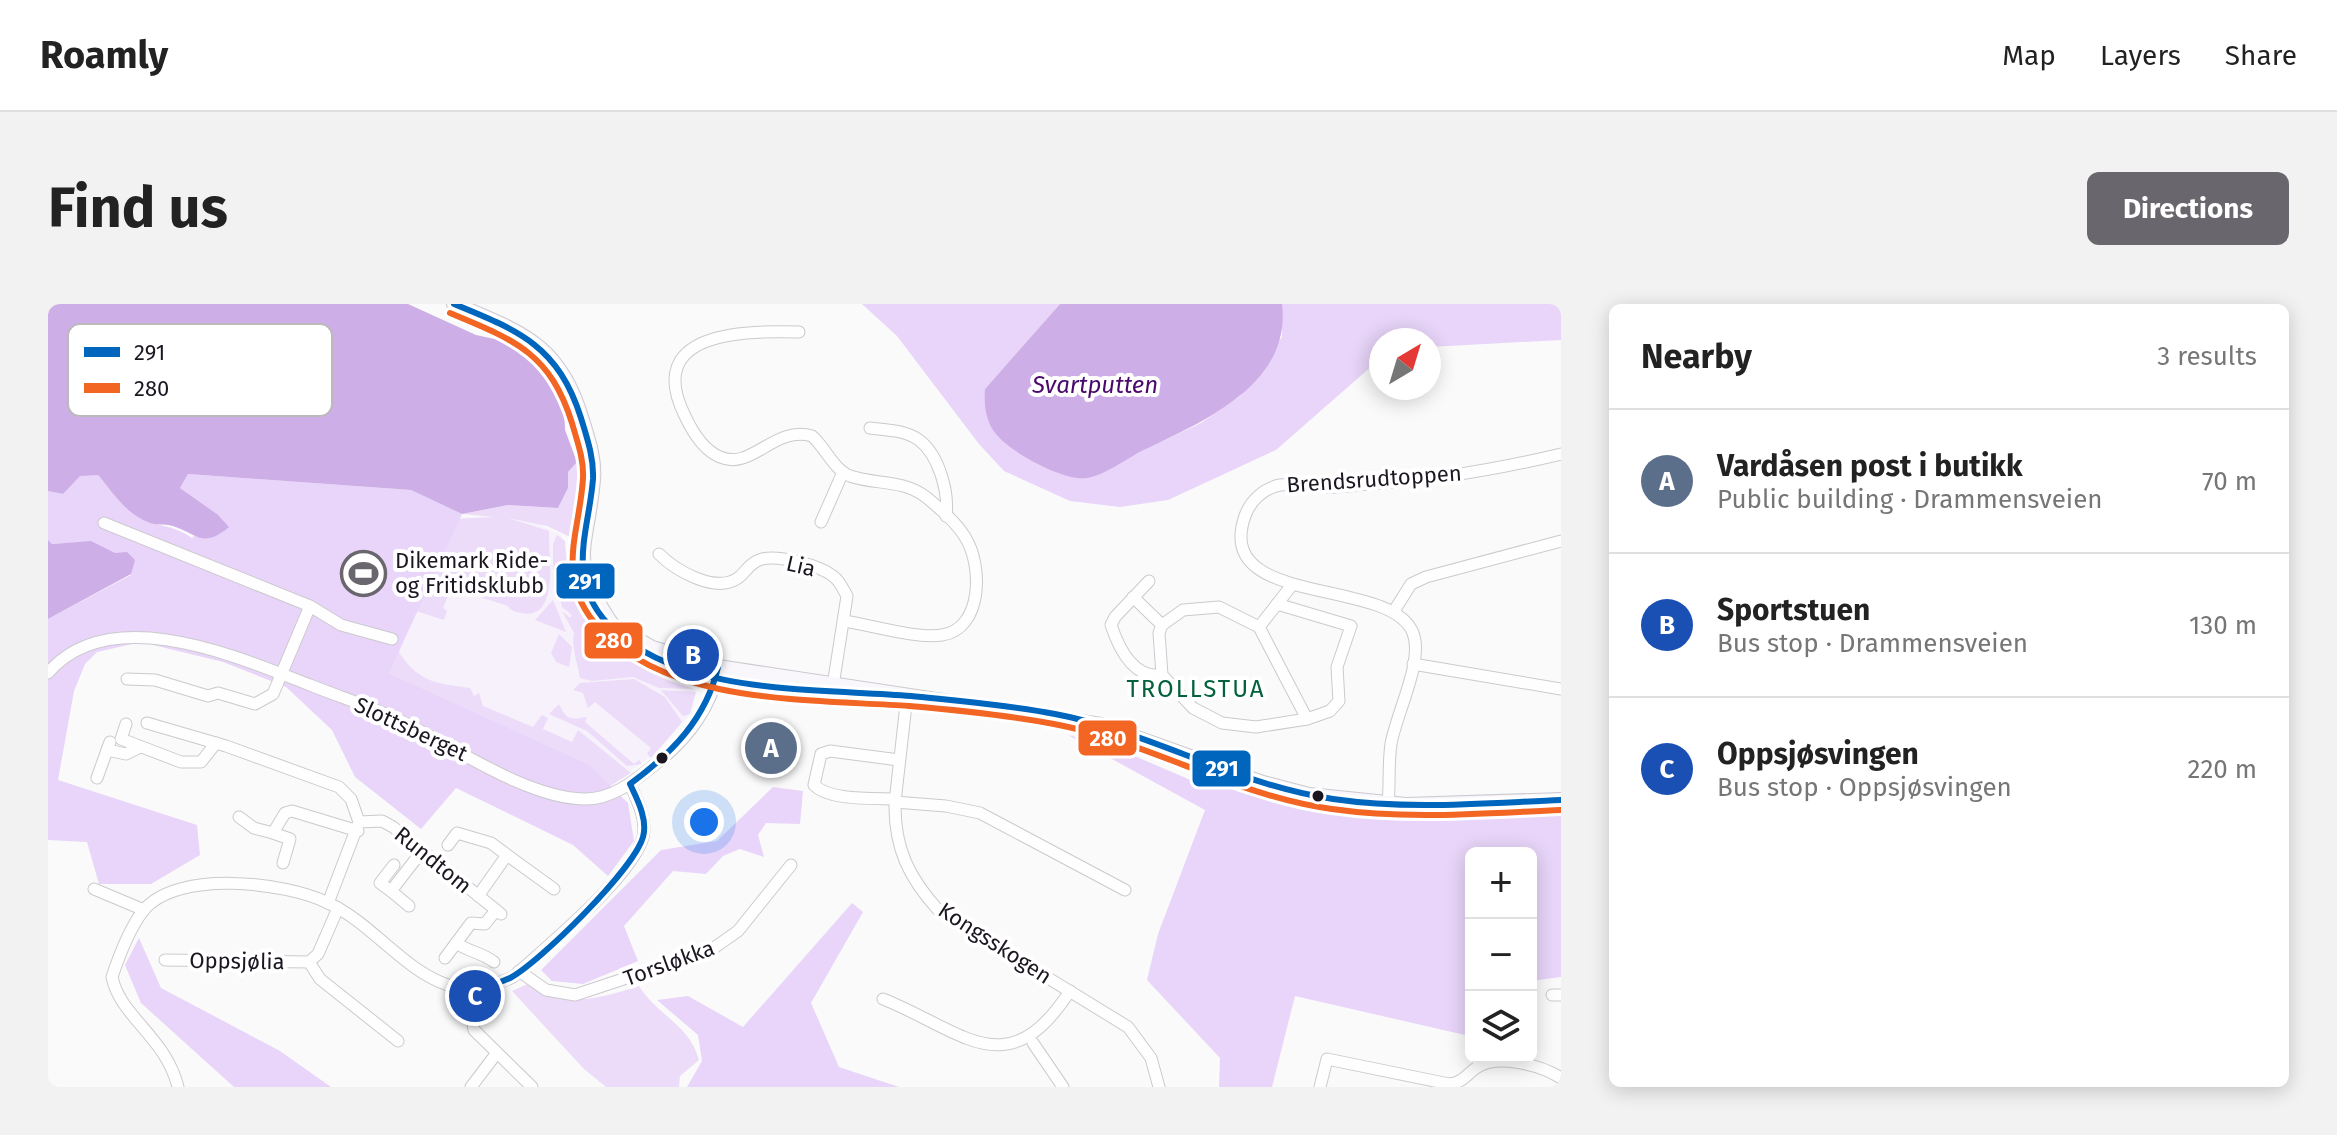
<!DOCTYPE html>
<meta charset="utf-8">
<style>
:root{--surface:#fff;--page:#f2f2f2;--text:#222;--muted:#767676;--line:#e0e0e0;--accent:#6a666d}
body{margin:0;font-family:"Fira Sans",sans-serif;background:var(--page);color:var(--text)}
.controls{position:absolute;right:24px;bottom:24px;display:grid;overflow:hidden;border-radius:12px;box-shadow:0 4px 20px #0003}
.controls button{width:72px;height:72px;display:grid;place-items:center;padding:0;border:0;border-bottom:2px solid var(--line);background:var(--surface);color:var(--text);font:40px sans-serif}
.compass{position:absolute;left:1321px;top:24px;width:72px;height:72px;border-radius:50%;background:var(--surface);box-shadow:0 4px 20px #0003;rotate:38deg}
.you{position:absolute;left:656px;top:518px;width:28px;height:28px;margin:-20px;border:6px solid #fff;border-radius:50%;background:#1a73e8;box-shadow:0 0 0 12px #1a73e833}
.badge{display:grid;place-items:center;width:52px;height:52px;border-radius:50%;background:var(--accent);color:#fff;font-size:26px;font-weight:700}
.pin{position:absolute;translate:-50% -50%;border:4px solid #fff;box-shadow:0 2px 8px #0006}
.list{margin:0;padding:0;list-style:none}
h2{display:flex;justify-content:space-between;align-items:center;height:104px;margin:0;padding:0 32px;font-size:34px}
h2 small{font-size:26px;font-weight:400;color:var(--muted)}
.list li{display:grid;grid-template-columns:52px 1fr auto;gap:24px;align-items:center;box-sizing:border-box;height:144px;padding:0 32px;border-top:2px solid var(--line)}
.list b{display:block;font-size:30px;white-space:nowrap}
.list p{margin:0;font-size:26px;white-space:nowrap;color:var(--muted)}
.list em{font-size:26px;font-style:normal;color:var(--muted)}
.icon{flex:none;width:44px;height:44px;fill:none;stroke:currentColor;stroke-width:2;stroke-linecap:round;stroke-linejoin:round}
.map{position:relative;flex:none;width:1513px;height:783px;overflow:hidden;border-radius:12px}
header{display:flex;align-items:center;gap:48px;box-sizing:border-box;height:112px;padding:0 40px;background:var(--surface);border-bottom:2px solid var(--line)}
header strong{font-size:38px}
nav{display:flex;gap:44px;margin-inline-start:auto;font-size:28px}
.intro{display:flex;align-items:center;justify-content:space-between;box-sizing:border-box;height:192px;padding:0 48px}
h1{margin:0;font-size:56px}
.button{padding:20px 36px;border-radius:12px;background:var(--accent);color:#fff;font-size:28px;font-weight:700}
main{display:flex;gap:48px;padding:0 48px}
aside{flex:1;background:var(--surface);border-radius:12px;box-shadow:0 4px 20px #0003}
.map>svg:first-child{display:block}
</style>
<header>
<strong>Roamly</strong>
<nav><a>Map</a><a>Layers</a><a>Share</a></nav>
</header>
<div class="intro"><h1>Find us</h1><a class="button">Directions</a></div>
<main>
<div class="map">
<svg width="1513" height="783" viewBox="0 0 1513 783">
<rect width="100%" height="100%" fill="#fafafa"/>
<polygon fill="#f6f1fa" points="456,212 490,220 513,231 526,287 554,330 586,356 648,384 642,410 609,448 551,489 341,369 404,213"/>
<g fill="#ecdcf9">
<path d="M529,158L533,159L534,176L522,233L499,222L460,214L501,227C500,249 513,317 473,309C466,308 461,305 460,302L377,275L408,215L446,213L414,210L460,201L510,204L520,184V168Z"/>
<path d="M509,231L517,237C519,297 555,342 608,368C620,373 639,376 646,385L611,384L585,373L544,377L532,374C530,361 523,342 526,329L514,307L522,314L524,311L514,303L509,281L505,283V240Z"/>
<polygon points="379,280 401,289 395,304 399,307 396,316 365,306"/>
<polygon points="505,296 518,328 487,316"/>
<polygon points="511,330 524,343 521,363 508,358 503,349"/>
<path d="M344,336C365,375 380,379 422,384L426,392L431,389L435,402L485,423L494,411L500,414L495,425L524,438L530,426L583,469L551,489L540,460L341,369Z"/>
<polygon points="586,375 617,393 634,418 603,454 599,450 603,444 547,398 540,404 535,389 525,386 532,379"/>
<polygon points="613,386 648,388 642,410 635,412"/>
<path d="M511,400C518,416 523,416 539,413L537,418L586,460L591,456L594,460L579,462L539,427L501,410Z"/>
<path d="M482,679C518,706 551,694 591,682C610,712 641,720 651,756L632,772L631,783H558L536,765L464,687Z"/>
</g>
<g fill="#e8d5f9">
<polygon points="814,0 1012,0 937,85 990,159 1007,168 1038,174 1153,119 1192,92 1234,33 1234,0 1513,0 1513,36 1381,43 1381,36 1333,36 1333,54 1228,146 1120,196 1072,203 1022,197 956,167 931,140 849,32"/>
<path d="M140,170L363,186L414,210L341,369L540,460L580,499L586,537L560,572L525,541L408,484L373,525L307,473L284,426L238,383L175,358L93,338L49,348L37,360L26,387L10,476L149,521L152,551L103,580H51L39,538L0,536V315L83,271C57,236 45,237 4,240L0,236V187L15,190L32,171H50C66,190 83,213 109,220C123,224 131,225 144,234L169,210L132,184Z"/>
<polygon points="1020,431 1061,441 1154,481 1166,479 1235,499 1335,516 1513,504 1513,673 1483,677 1483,549 1423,549 1423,716 1417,731 1247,692 1224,783 1171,783 1172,754 1099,676 1110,630 1157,506"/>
<polygon points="725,483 755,487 752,520 718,519 710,531 716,553 692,545 675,552 658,570 625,567 576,622 590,657 535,680 504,677 493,666 613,546 669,537"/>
<polygon points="804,599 815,608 763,699 791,763 851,783 639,783 654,757 650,731 609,696 640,692 695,723"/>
<polygon points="91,634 113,684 232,747 283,783 186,783 93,699 77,661"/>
</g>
<g fill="#cdaee7">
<path d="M0,0H360L428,31L456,37L481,53L501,75L516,105L517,126L529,158L520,168V184L510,204L460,201L414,210L363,186L140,170L132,184L169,210L181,223C155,245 149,230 125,222C119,220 112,221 106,220C80,213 67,191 50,171L32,172L15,190L0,187Z"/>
<path d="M1012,0H1234C1244,81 1154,118 1094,147C1078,155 1057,171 1039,174C1016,178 957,146 945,126C937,113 936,99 937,85Z"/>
<polygon points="0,236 4,240 43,237 67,249 79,248 87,256 83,270 0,315"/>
</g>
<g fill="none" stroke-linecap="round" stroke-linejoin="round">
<defs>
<g id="minor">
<path d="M751,28C695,26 595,28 637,112C644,127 655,146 672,153C704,167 726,121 764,132C777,143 786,166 802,172C828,181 854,175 878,193C891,204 908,218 917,233C935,261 935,325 894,331C868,335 823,321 796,317"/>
<path d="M822,124C838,126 857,126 871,136C891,151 901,188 898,212"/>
<polyline points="773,218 795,168"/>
<polyline points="56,219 262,302 293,321 344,335"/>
<path d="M611,250C627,266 667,290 690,274C698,268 702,258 714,255C731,251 771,261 785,272C792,277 795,285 799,292L784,388"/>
<path d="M1101,277L1067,313L1063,321C1071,345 1086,375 1114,371"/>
<polyline points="1085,293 1114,321"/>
<polyline points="1229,300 1303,322 1289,363 1291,397 1282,407 1259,415"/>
<polyline points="1346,307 1363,280 1378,273 1513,237"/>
<polyline points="1211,323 1171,303 1135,306 1114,321 1111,329 1114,371 1145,404 1174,419 1208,423 1259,415 1211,323 1244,281"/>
<polyline points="1365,360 1513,385"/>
<path d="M0,369C62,296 192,354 262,381C292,393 324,403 353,417C405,442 478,494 536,495C567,496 592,472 615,454C640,433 664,402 669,369"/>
<polyline points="79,375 107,376 160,392 170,389 207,400 225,390 262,302"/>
<polyline points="859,392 847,498 898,502 932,509 1077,586"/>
<polyline points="99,419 178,442 291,483 303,495 311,518 280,599"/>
<polyline points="78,420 73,435 133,458 153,458 168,439"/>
<polyline points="59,446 78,450 92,443"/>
<polyline points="49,474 62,438"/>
<path d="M848,495C826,494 782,497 766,481L773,450L782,447L851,456"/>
<path d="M847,498C846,544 861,574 891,607L1080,723L1103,754L1111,783"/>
<path d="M1340,501C1342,481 1340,460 1343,440C1348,410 1376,357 1365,329C1343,272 1164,305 1197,212C1202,197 1216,184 1232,181C1245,179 1260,182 1274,183C1290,184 1306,181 1322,180C1387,176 1450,165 1513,150"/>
<polyline points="191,513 206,524 225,529 237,509 244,507 310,527"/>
<polyline points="311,518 334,517 345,523 453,610"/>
<polyline points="225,529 242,535 235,559"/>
<polyline points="400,541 409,529 443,539 459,551"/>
<polyline points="346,561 332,579 343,587 374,547"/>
<polyline points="46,585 96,606"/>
<polyline points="343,587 361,602"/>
<polyline points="430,592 459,551 506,585"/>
<path d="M408,639C421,648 433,648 446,658"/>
<polyline points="397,654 423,619 437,620 448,606"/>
<polyline points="117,656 261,658 272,675 350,737"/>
<polyline points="261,658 270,650 290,604"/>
<polyline points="471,667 498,686 527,691 663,646 690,627 743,561"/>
<polyline points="420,685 426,726 484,783"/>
<polyline points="1504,691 1513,691"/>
<path d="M835,695C917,728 959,783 1022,687"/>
<polyline points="985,739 1015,783"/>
<path d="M130,783C118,733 72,713 64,673C71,652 81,625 95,607C129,565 237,578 280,599C324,619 355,666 400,681C422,689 445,682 465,673C497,644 585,572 595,533C599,515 589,496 582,480"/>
<polyline points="423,783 448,750"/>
<path d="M1272,783L1279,755L1401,780C1414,779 1418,771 1428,764C1448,749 1493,761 1513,774"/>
</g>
<g id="secondary">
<path d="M406,0C474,29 512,40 534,116C540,135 547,156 545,176C538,251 518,255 567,325"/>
<polyline points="563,320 604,344 670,363 1053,421 1215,479 1261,491 1358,501 1513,496"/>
<path d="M594,349C660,382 739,385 812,391"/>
</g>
</defs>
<use href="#minor" stroke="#ccc9cf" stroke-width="13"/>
<use href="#secondary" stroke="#ccc9cf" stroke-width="16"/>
<use href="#minor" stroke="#fefefe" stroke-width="11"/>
<use href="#secondary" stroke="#f9f7fb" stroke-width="14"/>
<defs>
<g id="bus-1">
<path d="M406,0C472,27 510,42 533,114C539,134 546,154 545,175C541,227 517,274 560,320C631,393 769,384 863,392C911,397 960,401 1007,410C1103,428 1188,481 1285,495C1360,506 1437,499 1513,496"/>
<path d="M402,682C422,685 444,683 462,674C492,658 586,565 595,533C600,515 589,495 582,480C624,449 658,415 670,363"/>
</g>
<path id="bus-2" d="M402,9C467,36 502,49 524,119C529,137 536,155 535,174C532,229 505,275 552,325C623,402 765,395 861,402C909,406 958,411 1006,420C1102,438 1187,492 1284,505C1360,516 1437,509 1513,506"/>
</defs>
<use href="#bus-1" stroke="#fff" stroke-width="12"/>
<use href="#bus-2" stroke="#fff" stroke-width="12"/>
<use href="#bus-1" stroke="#0065bd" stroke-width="6"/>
<use href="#bus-2" stroke="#f26522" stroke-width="6"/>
</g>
<defs>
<symbol id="stadium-ring" viewBox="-11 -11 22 22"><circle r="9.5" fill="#fff" stroke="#6a666d" stroke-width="1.5"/><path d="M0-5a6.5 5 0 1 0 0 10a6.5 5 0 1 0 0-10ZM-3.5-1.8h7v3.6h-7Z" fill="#6a666d"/></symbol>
</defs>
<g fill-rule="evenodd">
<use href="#stadium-ring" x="290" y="244" width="51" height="51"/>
</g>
<g fill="#1c1621" stroke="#fff" stroke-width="3">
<circle cx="614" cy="454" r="7"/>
<circle cx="1270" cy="492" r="7"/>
</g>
<g text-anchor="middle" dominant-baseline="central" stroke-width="8" stroke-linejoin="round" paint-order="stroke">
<g font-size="22" fill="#1c1621" stroke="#fff">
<text transform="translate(1326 175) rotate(-4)">Brendsrudtoppen</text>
<text transform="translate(753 262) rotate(13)">Lia</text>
<text transform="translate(363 425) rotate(25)">Slottsberget</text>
<text transform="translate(385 556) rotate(39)">Rundtom</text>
<text transform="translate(947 639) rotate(33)">Kongsskogen</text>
<text transform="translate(189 657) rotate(1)">Oppsjølia</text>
<text transform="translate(621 659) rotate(-20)">Torsløkka</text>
</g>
<g font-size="22" fill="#1c1621" stroke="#fff" text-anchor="start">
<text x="347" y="256">Dikemark Ride-<tspan x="347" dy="25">og Fritidsklubb</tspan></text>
</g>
<g font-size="24" font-style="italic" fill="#49086c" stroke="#fff">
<text x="1047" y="81">Svartputten</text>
</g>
<g font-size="24" letter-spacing="2" fill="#03623d" stroke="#fff">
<text x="1148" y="385">TROLLSTUA</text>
</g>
</g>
<rect x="20" y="20" width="264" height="92" rx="12" fill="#fff" stroke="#bbb9bc" stroke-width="2"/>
<rect x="36" y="43" width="36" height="10" fill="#0065bd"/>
<rect x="36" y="79" width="36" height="10" fill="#f26522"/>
<g font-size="22" fill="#1c1621">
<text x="86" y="56">291</text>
<text x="86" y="92">280</text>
</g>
<g stroke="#fff" stroke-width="3">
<rect x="507" y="258" width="61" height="38" rx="8" fill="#0065bd"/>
<rect x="535" y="317" width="61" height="39" rx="8" fill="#f26522"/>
<rect x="1029" y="415" width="61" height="38" rx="8" fill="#f26522"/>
<rect x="1143" y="445" width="61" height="39" rx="8" fill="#0065bd"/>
</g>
<g font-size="22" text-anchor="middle" font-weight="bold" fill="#fff">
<text x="537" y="285">291</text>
<text x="566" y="344">280</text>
<text x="1060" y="442">280</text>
<text x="1174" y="472">291</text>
</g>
</svg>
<div class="controls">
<button>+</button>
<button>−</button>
<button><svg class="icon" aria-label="layers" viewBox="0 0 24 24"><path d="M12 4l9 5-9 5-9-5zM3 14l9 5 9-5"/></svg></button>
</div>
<svg class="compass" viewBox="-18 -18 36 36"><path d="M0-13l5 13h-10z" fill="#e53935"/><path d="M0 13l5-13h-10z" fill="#767676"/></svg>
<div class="you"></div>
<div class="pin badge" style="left:723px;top:444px;background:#5c6f8a">A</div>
<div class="pin badge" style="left:645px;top:351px;background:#1a4fb4">B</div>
<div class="pin badge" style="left:427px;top:692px;background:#1a4fb4">C</div>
</div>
<aside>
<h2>Nearby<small>3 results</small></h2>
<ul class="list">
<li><span class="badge" style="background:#5c6f8a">A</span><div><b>Vardåsen post i butikk</b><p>Public building · Drammensveien</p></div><em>70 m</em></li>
<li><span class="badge" style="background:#1a4fb4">B</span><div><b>Sportstuen</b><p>Bus stop · Drammensveien</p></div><em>130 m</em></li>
<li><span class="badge" style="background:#1a4fb4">C</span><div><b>Oppsjøsvingen</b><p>Bus stop · Oppsjøsvingen</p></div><em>220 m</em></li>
</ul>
</aside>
</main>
